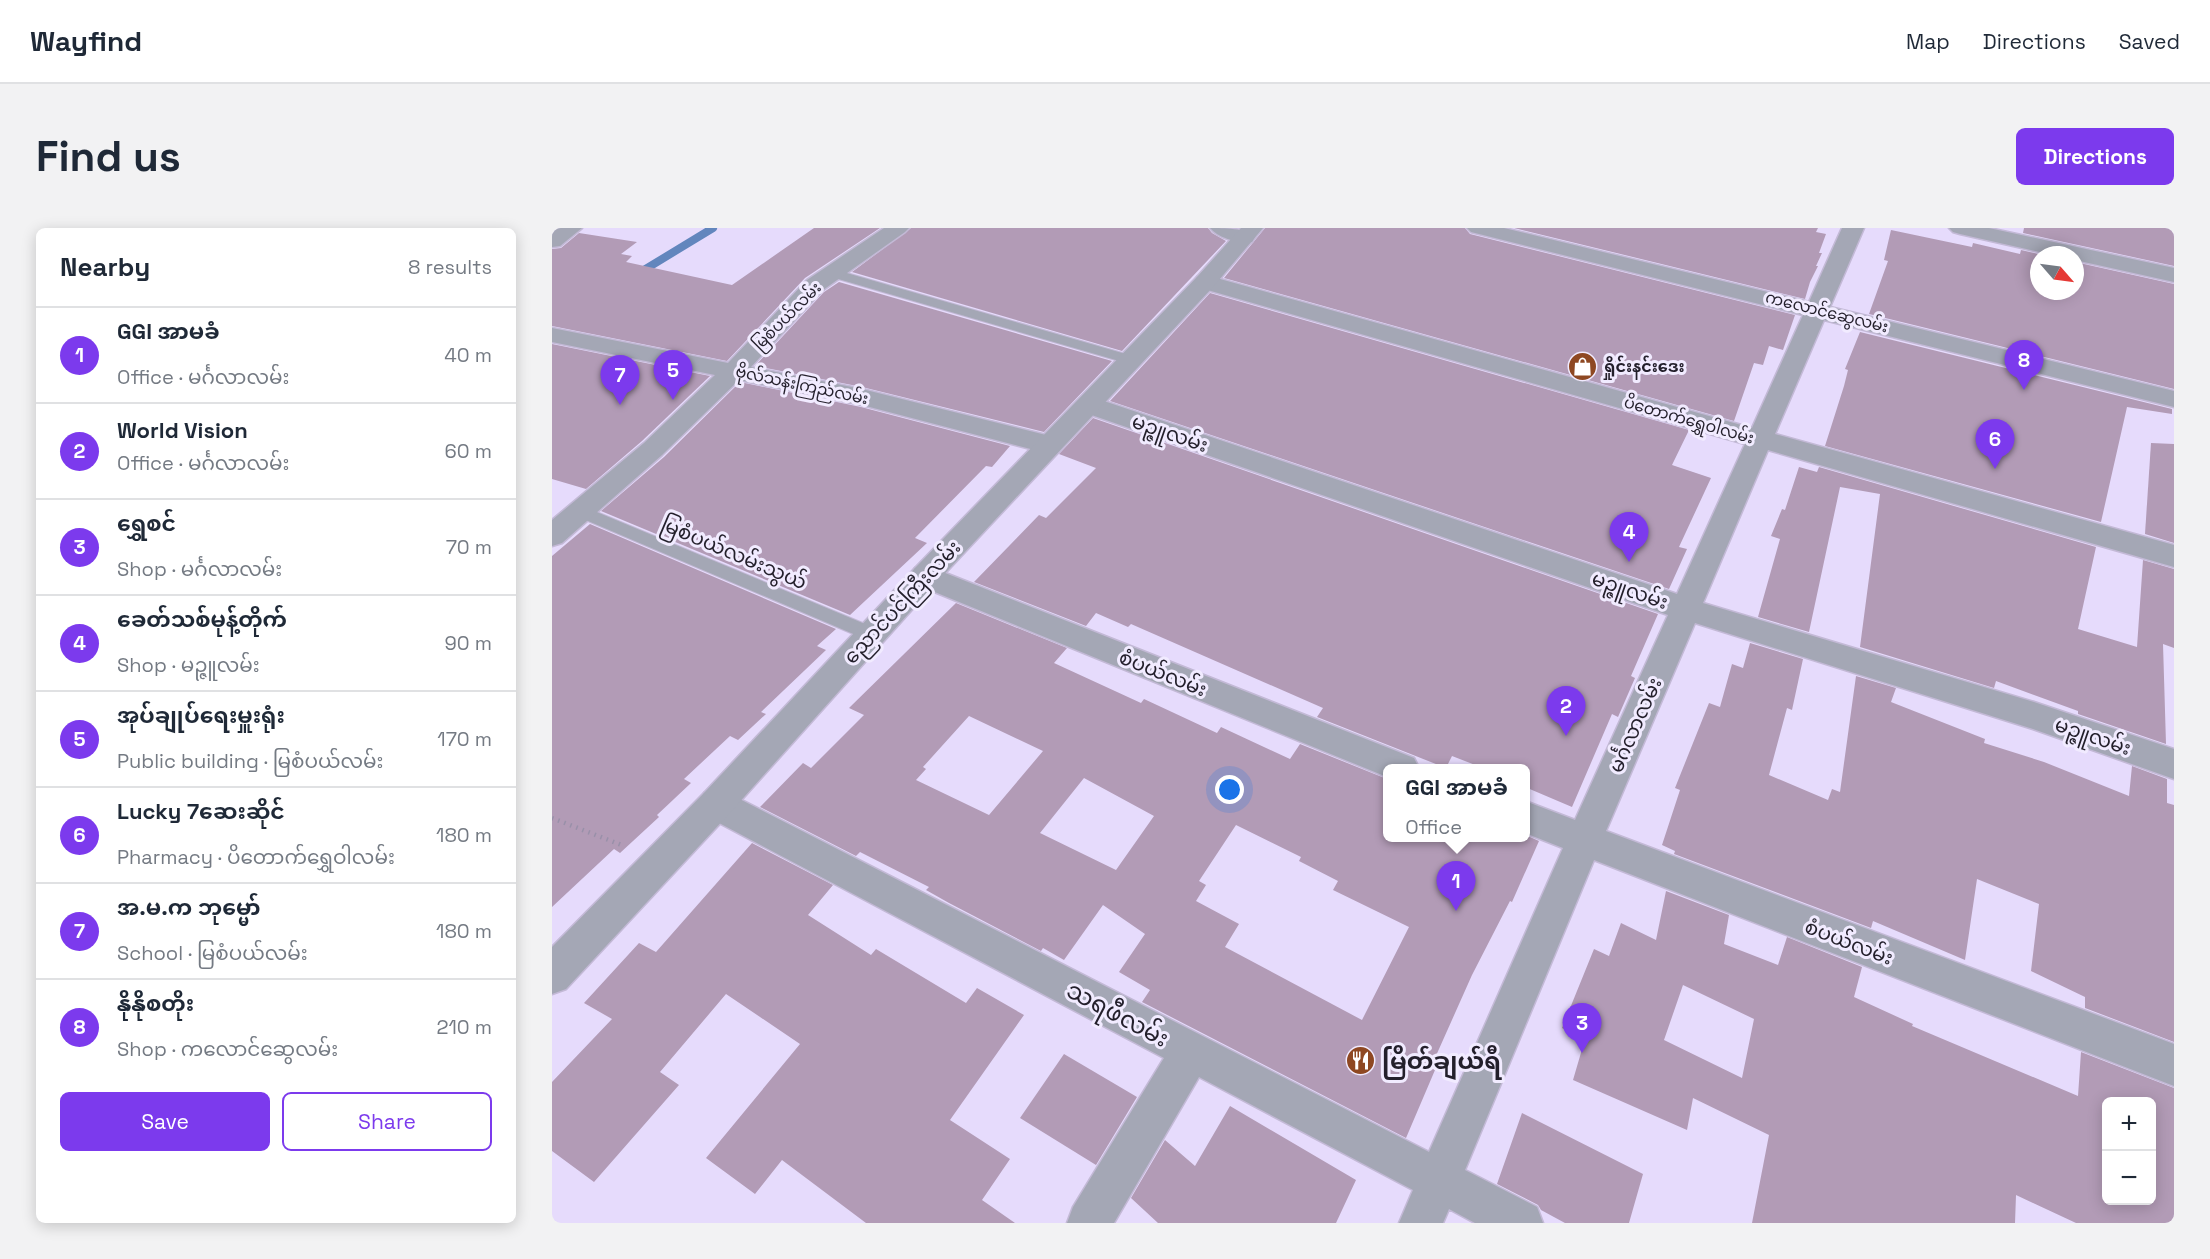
<!DOCTYPE html>
<meta charset="utf-8">
<style>
:root{--surface:#fff;--page:#f2f2f3;--text:#1f2937;--muted:#747a83;--line:#e0e1e3;--accent:#7c3aed}
body{margin:0;font-family:"Space Grotesk","Noto Sans Myanmar",sans-serif;background:var(--page);color:var(--text)}
.controls{position:absolute;right:18px;bottom:18px;display:grid;overflow:hidden;border-radius:9px;box-shadow:0 3px 15px #0003}
.controls button{width:54px;height:54px;display:grid;place-items:center;padding:0;border:0;border-bottom:2px solid var(--line);background:var(--surface);color:var(--text);font:30px sans-serif}
.compass{position:absolute;left:1478px;top:18px;width:54px;height:54px;border-radius:50%;background:var(--surface);box-shadow:0 3px 15px #0003;rotate:118deg}
.you{position:absolute;left:678px;top:562px;width:21px;height:21px;margin:-15px;border:4px solid #fff;border-radius:50%;background:#1a73e8;box-shadow:0 0 0 9px #1a73e833}
.badge{display:grid;place-items:center;width:39px;height:39px;border-radius:50%;background:var(--accent);color:#fff;font-size:20px;font-weight:700}
.pin{position:absolute;translate:-50% -50px;filter:drop-shadow(0 2px 3px #0008)}
.pin::after{content:'';position:absolute;top:32px;width:21px;height:18px;background:inherit;clip-path:polygon(0 0,100% 0,50% 100%)}
.popup{position:absolute;left:831px;top:536px;width:147px;height:78px;box-sizing:border-box;display:grid;place-content:center;border-radius:9px;background:var(--surface);filter:drop-shadow(0 2px 4px #0005);font-size:20px;white-space:nowrap;color:var(--muted)}
.popup b{font-size:22px;color:var(--text)}
.popup::after{content:'';position:absolute;left:50%;top:100%;margin-left:-12px;border:12px solid transparent;border-top-color:var(--surface)}
.list{margin:0;padding:0;list-style:none}
h2{display:flex;justify-content:space-between;align-items:center;height:78px;margin:0;padding:0 24px;font-size:26px}
h2 small{font-size:20px;font-weight:400;color:var(--muted)}
.list li{display:grid;grid-template-columns:39px 1fr auto;gap:18px;align-items:center;box-sizing:border-box;height:96px;padding:0 24px;border-top:2px solid var(--line)}
.list b{display:block;font-size:22px;white-space:nowrap}
.list p{margin:0;font-size:20px;white-space:nowrap;color:var(--muted)}
.list em{font-size:20px;font-style:normal;color:var(--muted)}
.actions{display:flex;gap:12px;padding:18px 24px}
.actions a{flex:1;padding:14px 0;border:2px solid var(--accent);border-radius:9px;text-align:center;font-size:21px;color:var(--accent)}
.actions .main{background:var(--accent);color:#fff}
.map{position:relative;flex:none;width:1622px;height:995px;overflow:hidden;border-radius:9px}
header{display:flex;align-items:center;gap:36px;box-sizing:border-box;height:84px;padding:0 30px;background:var(--surface);border-bottom:2px solid var(--line)}
header strong{font-size:28px}
nav{display:flex;gap:33px;margin-inline-start:auto;font-size:21px}
.intro{display:flex;align-items:center;justify-content:space-between;box-sizing:border-box;height:144px;padding:0 36px}
h1{margin:0;font-size:42px}
.button{padding:15px 27px;border-radius:9px;background:var(--accent);color:#fff;font-size:21px;font-weight:700}
main{display:flex;gap:36px;padding:0 36px}
aside{flex:1;background:var(--surface);border-radius:9px;box-shadow:0 3px 15px #0003}
.map>svg:first-child{display:block}
</style>
<header>
<strong>Wayfind</strong>
<nav><a>Map</a><a>Directions</a><a>Saved</a></nav>
</header>
<div class="intro"><h1>Find us</h1><a class="button">Directions</a></div>
<main>
<aside>
<h2>Nearby<small>8 results</small></h2>
<ul class="list">
<li><span class="badge">1</span><div><b>GGI အာမခံ</b><p>Office · မင်္ဂလာလမ်း</p></div><em>40 m</em></li>
<li><span class="badge">2</span><div><b>World Vision</b><p>Office · မင်္ဂလာလမ်း</p></div><em>60 m</em></li>
<li><span class="badge">3</span><div><b>ရွှေစင်</b><p>Shop · မင်္ဂလာလမ်း</p></div><em>70 m</em></li>
<li><span class="badge">4</span><div><b>ခေတ်သစ်မုန့်တိုက်</b><p>Shop · မဉ္ဇူလမ်း</p></div><em>90 m</em></li>
<li><span class="badge">5</span><div><b>အုပ်ချုပ်ရေးမှူးရုံး</b><p>Public building · မြစံပယ်လမ်း</p></div><em>170 m</em></li>
<li><span class="badge">6</span><div><b>Lucky 7ဆေးဆိုင်</b><p>Pharmacy · ပိတောက်ရွှေဝါလမ်း</p></div><em>180 m</em></li>
<li><span class="badge">7</span><div><b>အ.မ.က ဘုမ္မော်</b><p>School · မြစံပယ်လမ်း</p></div><em>180 m</em></li>
<li><span class="badge">8</span><div><b>နိုနိုစတိုး</b><p>Shop · ကလောင်ဆွေလမ်း</p></div><em>210 m</em></li>
</ul>
<div class="actions"><a class="main">Save</a><a>Share</a></div>
</aside>
<div class="map">
<svg width="1622" height="995" viewBox="0 0 1622 995">
<rect width="100%" height="100%" fill="#e6dbfc"/>
<g fill="none" stroke-linecap="round" stroke-linejoin="round">
<polyline stroke="#6286bd" stroke-width="8" points="87,45 161,0"/>
</g>
<g fill="#b29bb6" fill-rule="evenodd">
<polygon points="262,0 328,0 253,50 175,133 0,98 0,21 9,20 27,5 85,14 69,26 80,28 74,34 180,57"/>
<polygon points="359,0 656,0 660,5 674,13 570,123 300,44"/>
<polygon points="713,0 913,0 918,6 1243,87 1231,122 1217,118 1211,137 1202,135 1182,193 672,50"/>
<polygon points="962,0 1266,0 1264,4 1274,6 1267,25 1270,25 1264,38 1266,38 1258,54 1253,71"/>
<polygon points="1472,0 1622,0 1622,38 1471,5"/>
<polygon points="1339,2 1420,19 1421,15 1468,26 1469,22 1491,27 1487,27 1487,63 1523,63 1523,34 1622,56 1622,161 1317,86 1336,33 1332,32"/>
<polygon points="287,54 560,133 492,204 310,159 203,138 272,64"/>
<polygon points="658,65 1137,202 1120,237 1159,250 1127,319 1135,321 1117,361 558,173"/>
<polygon points="1308,104 1620,181 1620,186 1575,179 1549,294 1273,218 1292,158 1296,142 1293,141"/>
<polygon points="0,116 158,148 90,213 34,261 0,251"/>
<polygon points="188,154 309,179 458,218 440,239 434,238 363,310 375,315 298,387 49,283 112,229"/>
<polygon points="541,190 1106,386 1079,448 1083,450 1066,489 1060,486 1020,579 973,559 973,540 931,540 900,528 894,540 765,489 771,480 579,396 576,399 544,385 534,398 422,354 487,287 494,290 544,240 507,226"/>
<polygon points="1599,215 1622,216 1622,315 1593,306"/>
<polygon points="1247,239 1265,244 1267,239 1544,319 1526,401 1585,419 1591,332 1622,341 1622,420 1611,416 1614,516 1526,486 1526,483 1444,453 1442,460 1308,419 1328,266 1288,259 1257,404 1206,389 1228,311 1219,308 1230,281 1233,282"/>
<polygon points="38,296 284,401 265,418 274,422 209,484 214,486 186,512 178,508 132,551 139,555 105,587 107,589 68,625 62,621 0,679 0,328"/>
<path d="M404,375L515,420L502,435L589,475L592,471L665,505L669,499L738,531L748,516L835,551V609H978L987,613L960,674L958,673L920,747L883,830L879,840L883,842L854,910L590,774L598,762L567,744L593,706L551,677L512,732L491,720L489,723L397,675L374,662L377,659L308,624L304,628L208,579L251,535L259,540L312,487L297,480ZM417,488L491,523L437,587L364,552L374,541L371,539ZM532,550L602,588L564,642L488,605ZM684,597L749,629L747,633L786,653L781,662L857,699L810,792L673,719L687,696L644,673L654,657L647,653Z"/>
<polygon points="1198,415 1251,431 1240,482 1235,480 1217,547 1276,572 1280,561 1288,564 1304,448 1344,460 1339,474 1433,511 1432,515 1492,534 1577,568 1580,538 1615,551 1615,575 1622,577 1622,814 1533,780 1533,769 1479,743 1487,676 1425,651 1413,732 1321,693 1319,700 1122,626 1123,623 1110,617 1128,562 1123,560 1157,475 1168,479 1180,436 1191,440"/>
<polygon points="200,615 281,657 256,687 319,727 324,721 414,775 425,760 472,787 398,892 458,931 430,972 463,995 314,995 230,932 203,966 154,930 248,816 174,766 108,844 127,857 42,954 0,923 0,854 60,791 32,775 87,715 104,724"/>
<path d="M1114,663L1177,687L1172,716L1226,737L1235,709L1310,739L1302,769L1361,796L1360,798L1526,868L1529,824L1622,860V995H1524L1464,967L1463,995H1200L1217,907L1141,870L1135,902L1021,852L1033,811L1010,800L1042,721L1057,728L1069,695L1104,712ZM1131,757L1202,791L1190,850L1112,812ZM1554,873H1599V972H1554Z"/>
<polygon points="512,826 585,869 544,937 468,890"/>
<polygon points="678,878 804,952 784,995 606,995 579,970 613,912 643,938"/>
<polygon points="970,885 1091,946 1077,995 1013,995 989,982 986,977 945,956"/>
</g>
<g fill="none" stroke-linecap="round" stroke-linejoin="round">
<defs>
<g id="service">
<polygon points="281,41 584,129 586,132 584,135 574,135 276,48 274,45"/>
<polygon points="28,277 325,401 328,406 325,411 319,413 313,411 22,287 20,283 22,279"/>
</g>
<g id="minor">
<polygon points="5,0 30,0 8,18 0,19 0,3"/>
<polygon points="332,0 357,0 353,4 271,62 199,139 310,161 498,208 507,211 511,217 507,223 498,226 310,177 187,152 110,227 10,315 0,318 0,292 92,215 163,147 0,114 0,100 176,135 255,52"/>
<path d="M658,0C672,0 694,0 703,9L700,14C688,16 666,10 658,0Z"/>
<polygon points="915,0 952,0 1257,74 1290,0 1312,0 1278,79 1622,163 1622,179 1272,92 1223,206 1622,317 1622,339 1216,222 1151,375 1482,474 1622,521 1622,551 1481,501 1143,395 1054,603 1622,816 1622,858 1042,632 913,942 985,979 991,995 923,995 897,981 891,995 847,995 861,962 647,849 562,995 515,995 521,979 612,830 152,587 147,576 152,565 164,561 176,565 877,924 1011,620 973,605 973,573 1023,592 1116,387 528,183 524,177 528,171 537,169 546,171 1125,366 1193,216 645,59 642,54 645,49 653,47 661,49 1200,200 1251,87 919,4"/>
<polygon points="1397,0 1437,0 1622,40 1622,54 1523,32 1523,27 1501,27 1408,6 1401,4"/>
<polygon points="373,337 862,530 867,540 835,540 835,549 363,356 358,348 363,340"/>
</g>
<polygon id="tertiary" points="689,0 711,0 661,59 383,356 176,587 14,761 0,766 0,719 152,565 363,340 645,49"/>
</defs>
<use href="#service" stroke="#c3b9d6" stroke-width="2"/>
<use href="#minor" stroke="#c3b9d6" stroke-width="3"/>
<use href="#tertiary" stroke="#c3b9d6" stroke-width="3"/>
<polyline stroke="#9990a9" stroke-width="4.5" stroke-dasharray="1.5 5" stroke-linecap="butt" points="0,590 72,618"/>
<use href="#service" fill="#a4a7b5" fill-rule="evenodd"/>
<use href="#minor" fill="#a4a7b5" fill-rule="evenodd"/>
<use href="#tertiary" fill="#a4a7b5" fill-rule="evenodd"/>
</g>
<defs>
<symbol id="shop-disc" viewBox="-11 -11 22 22"><circle r="9.5" fill="#8e4822" stroke="#f1ebff"/><path d="M-5-2.5h2.3a2.7 3.5 0 0 1 5.4 0H5L5.5 6h-11ZM-1.5-2.5h3a1.5 2.3 0 0 0-3 0Z" fill="#fff"/></symbol>
<symbol id="restaurant-disc" viewBox="-11 -11 22 22"><circle r="9.5" fill="#8e4822" stroke="#f1ebff"/><path d="M-5-6h1v4h1v-4h1v4h1v-4h1v5L-1.5 .5V6h-2V.5L-5-1ZM5-6V6H3V1.5H1.5Q1.5-4 5-6Z" fill="#fff"/></symbol>
</defs>
<g fill-rule="evenodd">
<use href="#shop-disc" x="1014" y="122" width="33" height="33"/>
<use href="#restaurant-disc" x="792" y="816" width="33" height="33"/>
</g>
<g text-anchor="middle" dominant-baseline="central" stroke-width="6" stroke-linejoin="round" paint-order="stroke">
<g font-size="16" fill="#231f2b" stroke="#f1ebff">
<text transform="translate(1275 84) rotate(14)">ကလောင်ဆွေလမ်း</text>
<text transform="translate(235 88) rotate(-45)">မြစံပယ်လမ်း</text>
<text transform="translate(250 157) rotate(12)">ဗိုလ်သန်းကြည်လမ်း</text>
<text transform="translate(1137 192) rotate(16)">ပိတောက်ရွှေဝါလမ်း</text>
</g>
<g font-size="16" font-weight="bold" fill="#231f2b" stroke="#f1ebff" text-anchor="start">
<text x="1051" y="138">ရှိုင်းနင်းဒေး</text>
</g>
<g font-size="20" fill="#231f2b" stroke="#f1ebff">
<text transform="translate(618 205) rotate(19)">မဉ္ဇူလမ်း</text>
<text transform="translate(182 325) rotate(23)">မြစံပယ်လမ်းသွယ်</text>
<text transform="translate(1078 362) rotate(19)">မဉ္ဇူလမ်း</text>
<text transform="translate(350 374) rotate(-47)">ညောင်ပင်ကြီးလမ်း</text>
<text transform="translate(611 445) rotate(22)">စံပယ်လမ်း</text>
<text transform="translate(1083 497) rotate(-66)">မင်္ဂလာလမ်း</text>
<text transform="translate(1541 508) rotate(19)">မဉ္ဇူလမ်း</text>
<text transform="translate(1297 714) rotate(21)">စံပယ်လမ်း</text>
</g>
<g font-size="24" fill="#231f2b" stroke="#f1ebff">
<text transform="translate(566 786) rotate(28)">သရဖီလမ်း</text>
</g>
<g font-size="24" font-weight="bold" fill="#231f2b" stroke="#f1ebff" text-anchor="start">
<text x="830" y="832">မြိတ်ချယ်ရီ</text>
</g>
</g>
</svg>
<div class="controls">
<button>+</button>
<button>−</button>
</div>
<svg class="compass" viewBox="-18 -18 36 36"><path d="M0-13l5 13h-10z" fill="#e53935"/><path d="M0 13l5-13h-10z" fill="#747a83"/></svg>
<div class="you"></div>
<div class="pin badge" style="left:904px;top:683px">1</div>
<div class="popup"><b>GGI အာမခံ</b>Office</div>
<div class="pin badge" style="left:1014px;top:508px">2</div>
<div class="pin badge" style="left:1030px;top:825px">3</div>
<div class="pin badge" style="left:1077px;top:334px">4</div>
<div class="pin badge" style="left:121px;top:172px">5</div>
<div class="pin badge" style="left:1443px;top:241px">6</div>
<div class="pin badge" style="left:68px;top:177px">7</div>
<div class="pin badge" style="left:1472px;top:162px">8</div>
</div>
</main>
